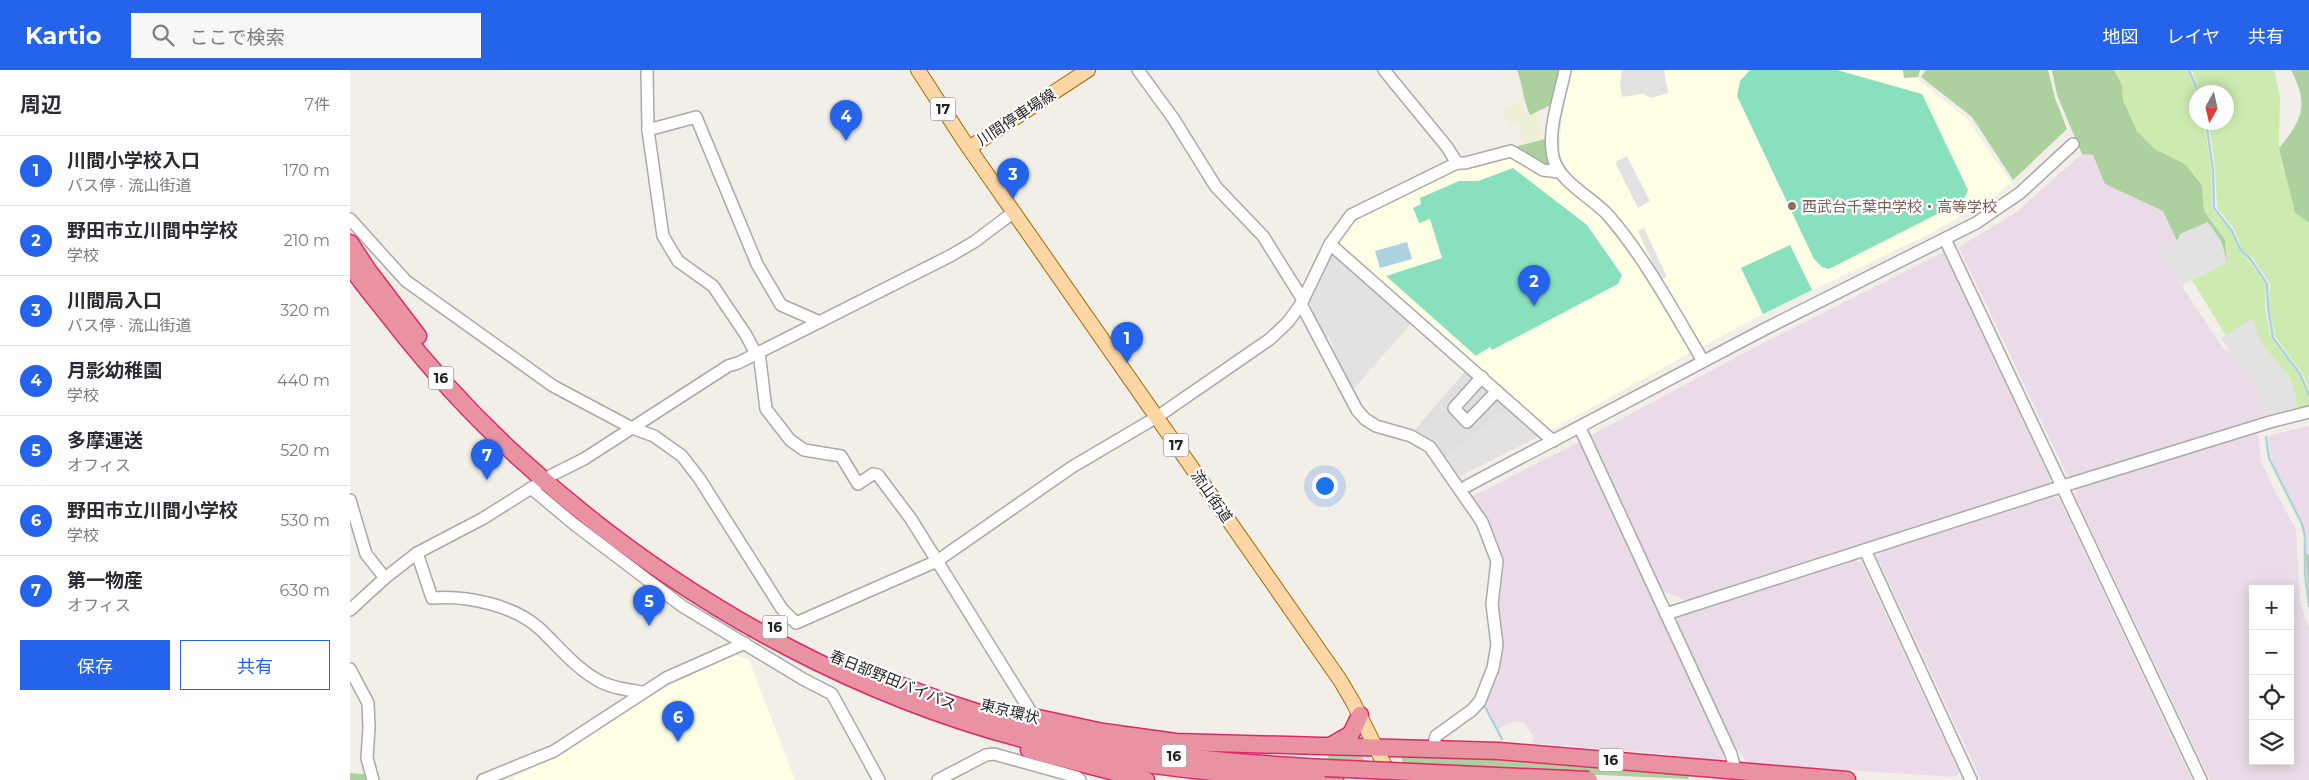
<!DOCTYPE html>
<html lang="ja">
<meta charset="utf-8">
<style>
:root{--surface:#fff;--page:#f7f7f7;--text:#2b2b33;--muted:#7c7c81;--line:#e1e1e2;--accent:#2563eb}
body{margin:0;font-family:Montserrat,"Noto Sans JP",sans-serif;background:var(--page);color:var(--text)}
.controls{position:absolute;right:15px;bottom:15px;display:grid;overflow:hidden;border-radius:0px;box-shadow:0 2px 12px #0003}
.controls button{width:45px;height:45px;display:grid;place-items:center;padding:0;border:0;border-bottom:1px solid var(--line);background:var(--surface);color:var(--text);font:25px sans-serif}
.compass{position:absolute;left:1839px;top:15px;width:45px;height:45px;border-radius:50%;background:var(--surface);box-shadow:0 2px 12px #0003;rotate:188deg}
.you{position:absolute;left:974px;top:415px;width:18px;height:18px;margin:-12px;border:4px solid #fff;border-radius:50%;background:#1a73e8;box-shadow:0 0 0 8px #1a73e833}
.badge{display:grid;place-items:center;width:32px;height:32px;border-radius:50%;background:var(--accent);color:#fff;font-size:16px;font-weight:700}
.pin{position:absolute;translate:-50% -41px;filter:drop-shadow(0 1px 2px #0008)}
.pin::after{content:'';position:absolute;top:26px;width:18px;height:15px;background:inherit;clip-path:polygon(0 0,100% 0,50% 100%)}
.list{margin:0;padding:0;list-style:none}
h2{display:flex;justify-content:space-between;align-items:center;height:65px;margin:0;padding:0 20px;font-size:21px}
h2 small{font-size:16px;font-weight:400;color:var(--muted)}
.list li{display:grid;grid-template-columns:32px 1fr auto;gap:15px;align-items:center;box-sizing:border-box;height:70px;padding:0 20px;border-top:1px solid var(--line)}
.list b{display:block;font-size:19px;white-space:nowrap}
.list p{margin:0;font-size:16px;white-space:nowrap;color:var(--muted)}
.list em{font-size:16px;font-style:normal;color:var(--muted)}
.actions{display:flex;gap:10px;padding:15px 20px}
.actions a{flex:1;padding:11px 0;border:1px solid var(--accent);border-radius:0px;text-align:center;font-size:18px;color:var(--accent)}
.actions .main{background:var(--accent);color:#fff}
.icon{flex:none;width:28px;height:28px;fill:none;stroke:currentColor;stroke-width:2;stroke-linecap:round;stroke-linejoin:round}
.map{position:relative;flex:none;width:1959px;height:710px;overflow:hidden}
header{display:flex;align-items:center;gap:30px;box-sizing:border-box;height:70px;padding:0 25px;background:var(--accent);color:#fff}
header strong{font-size:24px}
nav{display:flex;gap:28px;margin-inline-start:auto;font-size:18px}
.search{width:350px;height:45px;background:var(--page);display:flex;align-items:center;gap:12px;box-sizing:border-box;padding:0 18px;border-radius:0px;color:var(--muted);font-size:19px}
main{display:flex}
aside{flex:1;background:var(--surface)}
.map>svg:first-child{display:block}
</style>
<header>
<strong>Kartio</strong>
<div class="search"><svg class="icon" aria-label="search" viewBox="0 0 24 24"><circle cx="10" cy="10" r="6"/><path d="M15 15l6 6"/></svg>ここで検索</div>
<nav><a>地図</a><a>レイヤ</a><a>共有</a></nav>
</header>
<main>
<aside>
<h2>周辺<small>7件</small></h2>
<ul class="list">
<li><span class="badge">1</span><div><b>川間小学校入口</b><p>バス停 · 流山街道</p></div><em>170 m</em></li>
<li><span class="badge">2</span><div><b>野田市立川間中学校</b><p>学校</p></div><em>210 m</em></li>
<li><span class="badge">3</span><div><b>川間局入口</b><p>バス停 · 流山街道</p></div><em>320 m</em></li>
<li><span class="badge">4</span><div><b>月影幼稚園</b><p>学校</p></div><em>440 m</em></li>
<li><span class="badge">5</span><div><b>多摩運送</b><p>オフィス</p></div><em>520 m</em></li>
<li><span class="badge">6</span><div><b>野田市立川間小学校</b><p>学校</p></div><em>530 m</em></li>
<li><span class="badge">7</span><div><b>第一物産</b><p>オフィス</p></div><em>630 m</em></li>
</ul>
<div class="actions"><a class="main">保存</a><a>共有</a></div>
</aside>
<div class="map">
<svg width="1959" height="710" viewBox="0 0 1959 710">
<rect width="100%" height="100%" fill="#f2efe9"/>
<g fill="#e0dfdf">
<polygon points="1118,298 1126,309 1100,338 1117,356 1145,326 1160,336 1095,388 1081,369 1065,360"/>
<polygon points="1130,313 1141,323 1115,346 1110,336"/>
</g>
<g fill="#ebdbe8" fill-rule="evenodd">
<polygon points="1732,84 1743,85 1755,114 1813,141 1827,171 1808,180 1873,278 1879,281 1893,297 1906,317 1914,346 1723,408 1717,405 1609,177 1665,143"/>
<polygon points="1594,182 1700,408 1699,416 1338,531 1312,521 1241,365 1411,274"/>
<polygon points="1959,356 1959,530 1956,504 1957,467 1953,453 1922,391 1918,366"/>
<path d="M1904,362L1908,365L1911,391L1922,416L1946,459L1950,532L1959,558V710H1860L1725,426L1726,419ZM1903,519H1940V691H1903Z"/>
<polygon points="1227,373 1233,375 1375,682 1373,683 1374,688 1372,692 1316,684 1181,673 1184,668 1175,653 1164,651 1148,659 1135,633 1150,590 1152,568 1148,528 1153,497 1147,472 1137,449 1121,427"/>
<polygon points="1702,426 1710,430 1842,710 1631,710 1527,487 1529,482"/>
<polygon points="1505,490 1512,493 1609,702 1605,707 1401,694 1397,692 1382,671 1326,551 1329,545"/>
</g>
<g fill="#ffffe5">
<polygon points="1220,0 1553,0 1554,8 1568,7 1570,11 1618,50 1661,113 1644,126 1581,163 1413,244 1353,276 1348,275 1288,178 1261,140 1218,102 1210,85 1210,66"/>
<polygon points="1162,84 1198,107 1207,109 1251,148 1285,192 1339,280 1338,284 1199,361 986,173 1009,145 1107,99"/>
<polygon points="383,584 399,590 445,710 164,710 163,708 181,699 299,626"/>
</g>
<polygon fill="#eef0d5" points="1168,31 1175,46 1186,43 1192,62 1190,70 1172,75 1170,63 1172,62 1169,53 1162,57 1152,40"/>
<g fill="#cdebb0">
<polygon points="1764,0 1838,0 1846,24 1846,52 1854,53 1861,98 1862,139 1881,161 1889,180 1899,191 1916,215 1915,237 1921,268 1949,305 1959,328 1959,336 1947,339 1944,319 1938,306 1910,272 1903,249 1876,266 1842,210 1877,192 1875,170 1854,141 1852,114 1835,94 1805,79 1787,61 1773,30 1772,15"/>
<polygon points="1842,0 1924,0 1930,27 1929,78 1932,97 1941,121 1945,143 1959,153 1959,319 1952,303 1925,267 1919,234 1920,214 1903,189 1892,179 1884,159 1867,138 1865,96 1859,53 1876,52 1876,22 1850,22"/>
</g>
<g fill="#add19e">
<path d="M1167,0H1209L1201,35L1180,45C1173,30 1173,16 1167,0Z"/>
<polygon points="1553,0 1570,0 1568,7 1554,8"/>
<polygon points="1576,0 1698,0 1705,28 1717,59 1663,110 1622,47 1571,7"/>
<polygon points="1764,0 1772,15 1773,30 1787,61 1805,79 1835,94 1852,115 1854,141 1875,170 1877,192 1871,171 1827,171 1813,141 1755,114 1743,85 1732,84 1707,25 1702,0"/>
<path d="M1941,0H1959V153L1945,143C1941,121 1933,101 1929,78C1953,49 1959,35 1941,0Z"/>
<polygon points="1195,69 1198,93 1194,96 1164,77"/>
<polygon points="1956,483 1959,486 1959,530"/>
<polygon points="974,681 1011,685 1017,694 979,692 978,685"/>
<polygon points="1049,682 1189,688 1340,704 1338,709 1054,696"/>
<polygon points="0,703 23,705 24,710 0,710"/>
</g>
<g fill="#88e0be">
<polygon points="1400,0 1487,0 1572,24 1618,120 1613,131 1479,199 1472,197 1464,189 1387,26 1390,11"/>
<polygon points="1163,98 1237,155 1272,205 1268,214 1142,280 1140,277 1126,286 1036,206 1092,188 1080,149 1069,153 1063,138 1071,134 1070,128 1109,111 1128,111"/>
<polygon points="1440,175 1462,220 1413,244 1391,198"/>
</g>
<g fill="#e2e2e2">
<polygon points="1272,0 1317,0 1314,1 1318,23 1301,28 1293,24 1272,27 1270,14"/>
<polygon points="1277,86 1300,131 1288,138 1265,92"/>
<polygon points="1858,152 1871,171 1877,192 1832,215 1808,180 1827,171 1830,164"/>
<polygon points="1294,158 1317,207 1310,210 1288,161"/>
<polygon points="984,176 1064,250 1001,322 979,267 976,267 958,231"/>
<polygon points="1903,248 1911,272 1938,306 1944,319 1947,339 1914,346 1906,317 1871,269"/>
<polygon points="1160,336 1192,365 1110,406 1096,387"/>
</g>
<polygon fill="#aad3df" points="1057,172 1062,189 1030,198 1025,181"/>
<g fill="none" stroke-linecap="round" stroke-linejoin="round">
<g stroke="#aad3df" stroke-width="2.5">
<polyline points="1839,0 1848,22"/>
<polyline points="1856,52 1863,100 1864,138 1882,161 1890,179 1901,190 1917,214 1918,237 1923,268 1950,304 1959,325"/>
<polyline points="1916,367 1919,388 1952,454 1955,466 1955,504 1959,536"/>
<polyline points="1133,633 1152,669"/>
</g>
<defs>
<g id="minor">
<polyline points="297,0 298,60 313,166 328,191 363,216 396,265 406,284"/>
<polyline points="788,0 823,48 866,117 913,166 953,230"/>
<polyline points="1034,0 1097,77 1107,93"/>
<path d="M1215,0C1210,27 1197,59 1203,87C1209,112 1240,126 1257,144C1292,183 1326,245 1353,291"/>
<polyline points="298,60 346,47 407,194 431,235 470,252"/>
<polyline points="0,149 56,211 203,316 282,358 304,366 332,386 349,408 432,539 446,553 587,491 722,397 807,347 920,269 938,252 951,234 980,174 1001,145 1107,93 1115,93 1161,81 1193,100 1209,102"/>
<polyline points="1595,169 1851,710"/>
<polyline points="980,174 1203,371"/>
<polyline points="951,234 1007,340 1015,349 1026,356 1061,366 1080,377 1132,452 1147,491 1142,534 1147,575 1143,598 1130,631 1122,640 1086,666 1083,677"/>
<polyline points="409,282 416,339 440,370 454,380 491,386 508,414 523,404 528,405 561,449 684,647"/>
<polyline points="1132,307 1104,338 1117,352 1147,321"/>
<polyline points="1230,358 1381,684 1386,702"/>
<polyline points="1117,416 1413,260 1626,153 1670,123 1723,74"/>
<polyline points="181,418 224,454 332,536 453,609 482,624 529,710"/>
<polyline points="0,430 16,484 35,508"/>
<polyline points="1515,480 1621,710"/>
<path d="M67,483L82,528C116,525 164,535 190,559C210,578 226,599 251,612C263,618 278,620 292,622"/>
<polyline points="0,540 35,508 67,483 132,449 202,405 234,389 378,296 388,293 600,186 624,172 664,142"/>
<polyline points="1316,544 1713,416 1920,352 1959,342"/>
<polyline points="0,599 18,633 19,658 17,688 23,710"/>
<polyline points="133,710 204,681 316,608 395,573"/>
<polyline points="588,710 636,685 644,684 727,707 730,710"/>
</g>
<g id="major">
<polyline points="568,0 614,71 990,610 1003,632 1042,710"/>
<polyline points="619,78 738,0"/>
</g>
<g id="highway">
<polyline points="0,173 17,199 68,266"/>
<path d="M0,195C12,214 28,232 42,250C80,299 122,345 168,387C330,536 536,648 754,687C830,701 907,707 985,710"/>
<path d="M511,600C579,627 648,652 720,668C804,687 890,693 975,698"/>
<polyline points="688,648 753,662 826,672 1149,681 1497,710"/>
<polyline points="982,675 1001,664 1010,645"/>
<polyline points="679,680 796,710"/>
</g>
</defs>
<use href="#minor" stroke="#a9a9a9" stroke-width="14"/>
<use href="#major" stroke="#a06b00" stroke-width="16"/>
<use href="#highway" stroke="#dc2a67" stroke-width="19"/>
<use href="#minor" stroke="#fff" stroke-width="11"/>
<use href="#major" stroke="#fcd6a4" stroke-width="14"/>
<use href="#highway" stroke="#e892a2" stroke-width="16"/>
<defs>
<polyline id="highway-bridge" points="975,698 1239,710"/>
</defs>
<use href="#highway-bridge" stroke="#dc2a67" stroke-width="19" stroke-linecap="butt"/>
<use href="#highway-bridge" stroke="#e892a2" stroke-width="16"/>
</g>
<circle fill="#8d6e63" stroke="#fff" stroke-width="2" cx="1442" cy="136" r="5"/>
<g text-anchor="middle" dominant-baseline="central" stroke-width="4.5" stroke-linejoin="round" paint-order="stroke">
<g fill="#fff" stroke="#646464" stroke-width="1">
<rect x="580.5" y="27.5" width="25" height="23" rx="4"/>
<rect x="78.5" y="296.5" width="25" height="23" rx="4"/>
<rect x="813.5" y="363.5" width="25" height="23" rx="4"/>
<rect x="412.5" y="545.5" width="25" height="23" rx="4"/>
<rect x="811.5" y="674.5" width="25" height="23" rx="4"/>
<rect x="1248.5" y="678.5" width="25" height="23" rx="4"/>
</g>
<g font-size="14" font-weight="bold" fill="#222">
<text x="593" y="39">17</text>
<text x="91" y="308">16</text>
<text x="826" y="375">17</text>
<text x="425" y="557">16</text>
<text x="824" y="686">16</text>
<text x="1261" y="690">16</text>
</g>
<g font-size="15" fill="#222" stroke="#fff">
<text transform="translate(666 47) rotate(-33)">川間停車場線</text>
<text transform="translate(862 426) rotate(55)">流山街道</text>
<text transform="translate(543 610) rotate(22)">春日部野田バイパス</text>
<text transform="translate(660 641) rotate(14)">東京環状</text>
</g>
<g font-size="15" fill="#785e54" stroke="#fff" text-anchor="start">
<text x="1452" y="136">西武台千葉中学校・高等学校</text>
</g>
</g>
</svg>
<div class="controls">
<button>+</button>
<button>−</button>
<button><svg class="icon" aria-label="locate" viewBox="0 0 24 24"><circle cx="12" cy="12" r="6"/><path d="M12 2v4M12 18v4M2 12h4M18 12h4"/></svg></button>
<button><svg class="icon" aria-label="layers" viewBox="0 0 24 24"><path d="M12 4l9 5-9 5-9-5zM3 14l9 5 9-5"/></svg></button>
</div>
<svg class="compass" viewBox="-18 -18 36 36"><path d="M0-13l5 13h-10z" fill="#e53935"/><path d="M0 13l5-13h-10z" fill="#7c7c81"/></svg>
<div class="you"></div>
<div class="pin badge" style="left:777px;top:293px">1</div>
<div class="pin badge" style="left:1184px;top:236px">2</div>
<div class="pin badge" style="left:663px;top:129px">3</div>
<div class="pin badge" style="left:496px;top:71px">4</div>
<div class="pin badge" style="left:299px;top:556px">5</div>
<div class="pin badge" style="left:328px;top:672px">6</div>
<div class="pin badge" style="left:137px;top:410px">7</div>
</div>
</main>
